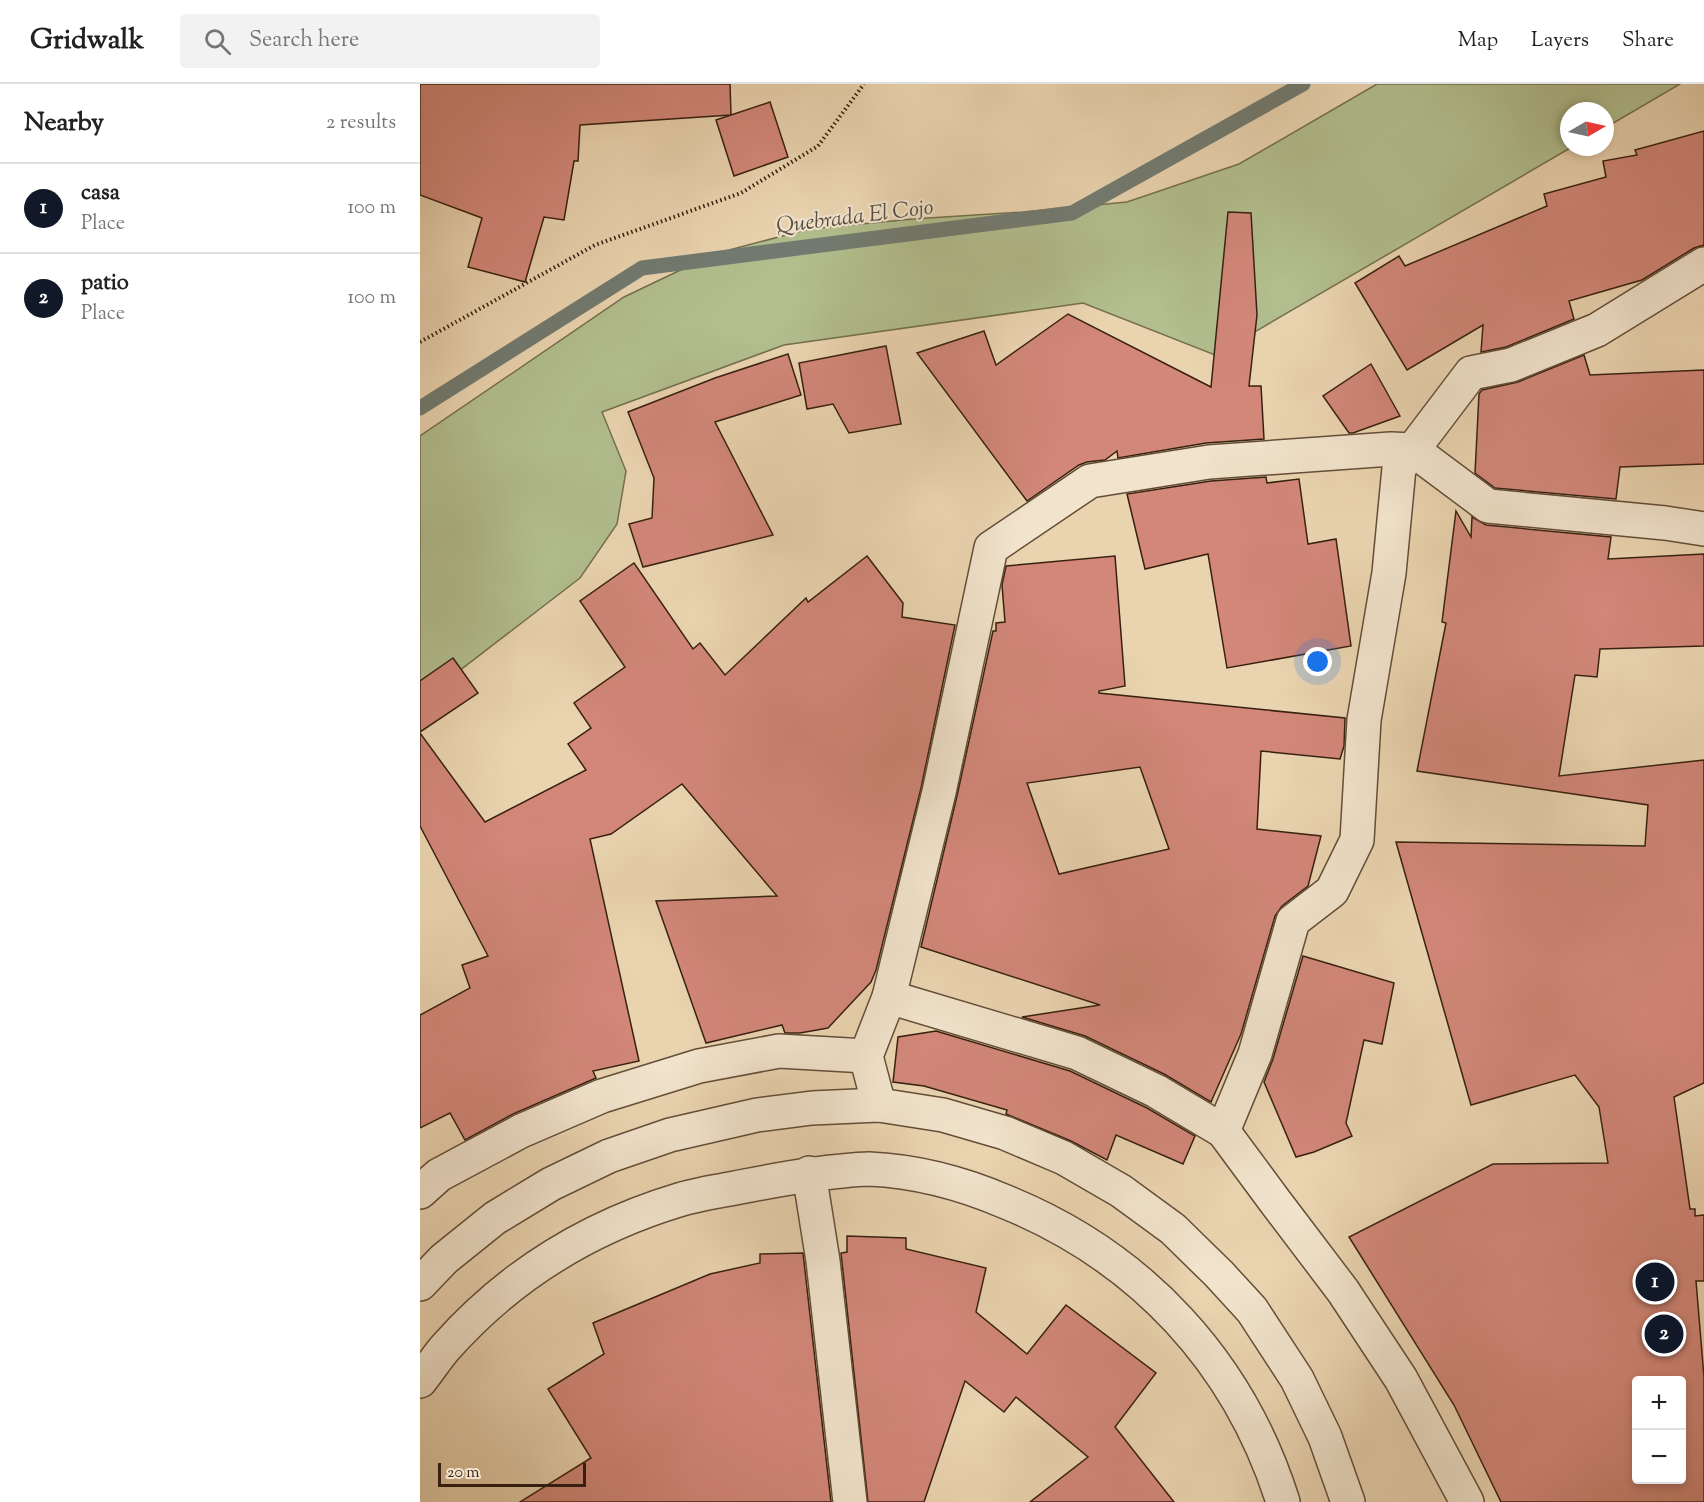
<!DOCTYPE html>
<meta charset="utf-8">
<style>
:root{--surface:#fff;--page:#f2f2f2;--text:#222;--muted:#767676;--line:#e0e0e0;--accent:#111827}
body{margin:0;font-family:"Sorts Mill Goudy",serif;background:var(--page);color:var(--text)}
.controls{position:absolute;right:18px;bottom:18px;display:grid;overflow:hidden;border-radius:6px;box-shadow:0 3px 9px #0003}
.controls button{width:54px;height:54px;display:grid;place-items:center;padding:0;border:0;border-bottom:2px solid var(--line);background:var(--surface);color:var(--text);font:30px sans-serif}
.compass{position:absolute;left:1140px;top:18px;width:54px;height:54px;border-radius:50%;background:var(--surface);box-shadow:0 3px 9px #0003;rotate:81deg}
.scale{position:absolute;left:18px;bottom:15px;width:148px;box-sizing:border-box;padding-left:6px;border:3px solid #382010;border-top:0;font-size:16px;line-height:21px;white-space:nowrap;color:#382010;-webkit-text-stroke:4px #f1e3cc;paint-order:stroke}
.you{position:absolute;left:898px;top:578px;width:21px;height:21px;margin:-15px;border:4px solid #fff;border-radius:50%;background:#1a73e8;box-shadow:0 0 0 9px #1a73e833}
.badge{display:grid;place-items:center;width:39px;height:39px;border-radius:50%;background:var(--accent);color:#fff;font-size:20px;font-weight:700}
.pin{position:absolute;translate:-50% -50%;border:3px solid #fff;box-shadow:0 2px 6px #0006}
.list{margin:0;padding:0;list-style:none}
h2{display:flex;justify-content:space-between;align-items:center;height:78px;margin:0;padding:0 24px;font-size:26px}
h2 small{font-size:20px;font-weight:400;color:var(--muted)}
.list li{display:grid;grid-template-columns:39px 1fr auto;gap:18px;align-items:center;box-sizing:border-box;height:90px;padding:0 24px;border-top:2px solid var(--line)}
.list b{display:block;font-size:22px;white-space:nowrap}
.list p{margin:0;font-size:20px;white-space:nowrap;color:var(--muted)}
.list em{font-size:20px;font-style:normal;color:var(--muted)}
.icon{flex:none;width:33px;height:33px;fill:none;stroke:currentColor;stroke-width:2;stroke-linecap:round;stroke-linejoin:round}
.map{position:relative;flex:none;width:1284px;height:1418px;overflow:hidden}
header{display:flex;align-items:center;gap:36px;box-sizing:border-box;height:84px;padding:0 30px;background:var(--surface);border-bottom:2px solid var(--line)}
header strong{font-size:28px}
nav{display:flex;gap:33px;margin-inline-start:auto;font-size:21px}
.search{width:420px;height:54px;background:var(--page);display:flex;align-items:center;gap:15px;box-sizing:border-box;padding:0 21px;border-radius:6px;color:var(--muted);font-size:22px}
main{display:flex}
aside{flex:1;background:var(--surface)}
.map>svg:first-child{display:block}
</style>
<header>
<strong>Gridwalk</strong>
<div class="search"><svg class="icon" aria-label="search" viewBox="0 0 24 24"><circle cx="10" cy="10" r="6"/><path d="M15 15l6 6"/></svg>Search here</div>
<nav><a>Map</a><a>Layers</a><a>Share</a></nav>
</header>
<main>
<aside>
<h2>Nearby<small>2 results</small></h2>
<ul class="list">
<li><span class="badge">1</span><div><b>casa</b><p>Place</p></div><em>100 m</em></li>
<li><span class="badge">2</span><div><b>patio</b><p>Place</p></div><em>100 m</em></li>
</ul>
</aside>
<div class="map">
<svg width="1284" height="1418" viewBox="0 0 1284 1418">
<rect width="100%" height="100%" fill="#ead4b0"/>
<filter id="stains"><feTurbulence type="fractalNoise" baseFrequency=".00333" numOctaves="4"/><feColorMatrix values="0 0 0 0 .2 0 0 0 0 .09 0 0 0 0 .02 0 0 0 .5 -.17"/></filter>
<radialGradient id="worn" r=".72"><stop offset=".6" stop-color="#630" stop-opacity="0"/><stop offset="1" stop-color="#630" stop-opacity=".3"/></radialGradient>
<polygon fill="#b2be8e" stroke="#756f4f" stroke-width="1.5" points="957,0 1260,0 1185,44 1185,27 1149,27 1149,63 1152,63 795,271 663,219 364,261 182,328 206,387 197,440 160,494 0,617 0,352 204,213 294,170 389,145 493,135 603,128 707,118 819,80"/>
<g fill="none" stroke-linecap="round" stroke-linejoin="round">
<polyline stroke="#727b71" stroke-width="15" points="0,324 222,184 652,129 883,0"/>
</g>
<g fill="#d28779" stroke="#382010" stroke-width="1.5" fill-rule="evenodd">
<polygon points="0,0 310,0 311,31 160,41 158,77 154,77 144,136 124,133 105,198 48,183 62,134 0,111"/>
<polygon points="350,18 368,73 314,92 296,36"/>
<polygon points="1284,47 1284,161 1274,164 1222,196 1149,217 1154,235 1086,263 1061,268 1063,241 987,286 935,199 979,172 985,182 1127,122 1124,110 1186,93 1183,77 1217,71 1215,66"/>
<polygon points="808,128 831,129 837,231 829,302 841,302 844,355 786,359 698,374 697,367 685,376 667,378 659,381 607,417 497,269 564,247 576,281 648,230 791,303"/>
<polygon points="466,262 481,340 429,349 413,320 387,325 379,279"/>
<polygon points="368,270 381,311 295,338 353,451 223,483 209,440 232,434 234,394 208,328 295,294"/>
<polygon points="1164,271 1170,291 1284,286 1284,380 1200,383 1196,415 1075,404 1055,389 1059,310 1062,306 1098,298"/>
<polygon points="951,280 980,332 933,349 929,349 903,312"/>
<polygon points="846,393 847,399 879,395 888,460 916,455 931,562 807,584 788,470 725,485 707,410 791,397"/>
<path d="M1036,427L1051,453L1052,433L1066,441L1191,453L1188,475L1284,470V562L1180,565L1177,593L1155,591L1139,692L1284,676V999L1254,1013L1270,1125H1275V1132L1284,1131V1197H1276L1284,1293V1418H1081L1034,1321L929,1153L1073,1080L1188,1079L1179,1023L1155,991L1051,1021L976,758L1225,762L1228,721L997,687L1026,539L1022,538ZM1216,1296H1262V1395H1216Z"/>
<polygon points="447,472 483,519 482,533 535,541 501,704 456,886 451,898 408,944 380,949 365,949 362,941 286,959 236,817 357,812 262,700 191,750 170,755 219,977 173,987 176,994 93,1030 45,1056 30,1029 0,1044 0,931 50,904 42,881 68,872 0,742 0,649 65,738 166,686 148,660 171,644 154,619 205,583 160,517 214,479 273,565 280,559 305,591 386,514 388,518"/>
<path d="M695,472L705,602L679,607V609L925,634L924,662L920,675L841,667L837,745L901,752L888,802L862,822L855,832L821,950L791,1018L744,990L665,952L602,933L680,921L501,863L537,712L573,547H576V539L585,538L582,501L586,482ZM720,683L749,765L639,790L607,699Z"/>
<polygon points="33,574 58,609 0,648 0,597"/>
<polygon points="883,872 974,899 962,960 944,956 926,1039 932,1052 894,1068 876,1073 844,998 853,975"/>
<polygon points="516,947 650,987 727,1024 775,1052 763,1080 696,1051 687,1076 651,1057 586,1030 587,1026 504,1002 473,998 478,953"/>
<polygon points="427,1152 486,1154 486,1165 566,1184 556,1228 607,1270 646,1221 736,1289 695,1343 754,1418 610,1418 668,1373 596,1313 584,1328 545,1297 504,1418 448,1418 421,1169 427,1168"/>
<polygon points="383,1169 411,1418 100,1418 171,1374 128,1305 184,1270 173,1239 290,1190 340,1179 340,1170"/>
</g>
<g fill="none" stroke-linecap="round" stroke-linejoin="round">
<defs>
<g id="minor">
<polyline points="469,913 657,969 736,1007 803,1047 854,1116 923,1207 981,1295 1047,1418"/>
<polyline points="459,1021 446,972 469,913 497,798 519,708 571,464 670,397 789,378 971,365 993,366 1068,422 1245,439 1284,445"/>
<polyline points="803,1047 835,970 873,837 912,807 937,756 944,636 969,489 979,384 1051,289 1091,281 1177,246 1284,180"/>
<polyline points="389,1089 403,1177 430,1418"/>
<polyline points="0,1108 19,1091 101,1047 182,1012 279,982 359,967 446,972"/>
<polyline points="0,1200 24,1175 75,1134 131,1100 189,1072 250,1051 337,1031 392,1024 459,1021 523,1031 585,1049 644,1074 701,1107 753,1145 799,1190 832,1226 877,1295 905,1353 928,1418"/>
<path d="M0,1297C9,1286 17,1273 26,1263C90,1191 171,1142 262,1115C279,1110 298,1107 315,1104C351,1097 386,1090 422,1087C431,1086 440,1085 449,1085C495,1087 544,1100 586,1118C721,1173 819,1278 863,1418"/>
</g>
</defs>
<use href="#minor" stroke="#644d38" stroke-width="36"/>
<polyline stroke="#382010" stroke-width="4" stroke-dasharray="1.5 3" stroke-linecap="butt" points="0,258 175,161 321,109 398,62 444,0"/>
<use href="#minor" stroke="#f1e3cc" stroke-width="33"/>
</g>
<g text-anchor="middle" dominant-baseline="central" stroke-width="4.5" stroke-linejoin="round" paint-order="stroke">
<g font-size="22" font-style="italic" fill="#554d40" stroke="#f1e3cc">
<text transform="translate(435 134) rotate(-7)">Quebrada El Cojo</text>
</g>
</g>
<rect width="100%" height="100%" filter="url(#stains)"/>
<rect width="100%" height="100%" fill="url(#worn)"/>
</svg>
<div class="controls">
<button>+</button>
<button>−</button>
</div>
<svg class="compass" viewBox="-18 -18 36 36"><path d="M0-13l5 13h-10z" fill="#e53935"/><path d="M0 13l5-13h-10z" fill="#767676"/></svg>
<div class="scale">20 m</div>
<div class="you"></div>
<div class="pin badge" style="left:1235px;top:1198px">1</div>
<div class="pin badge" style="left:1244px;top:1250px">2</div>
</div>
</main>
